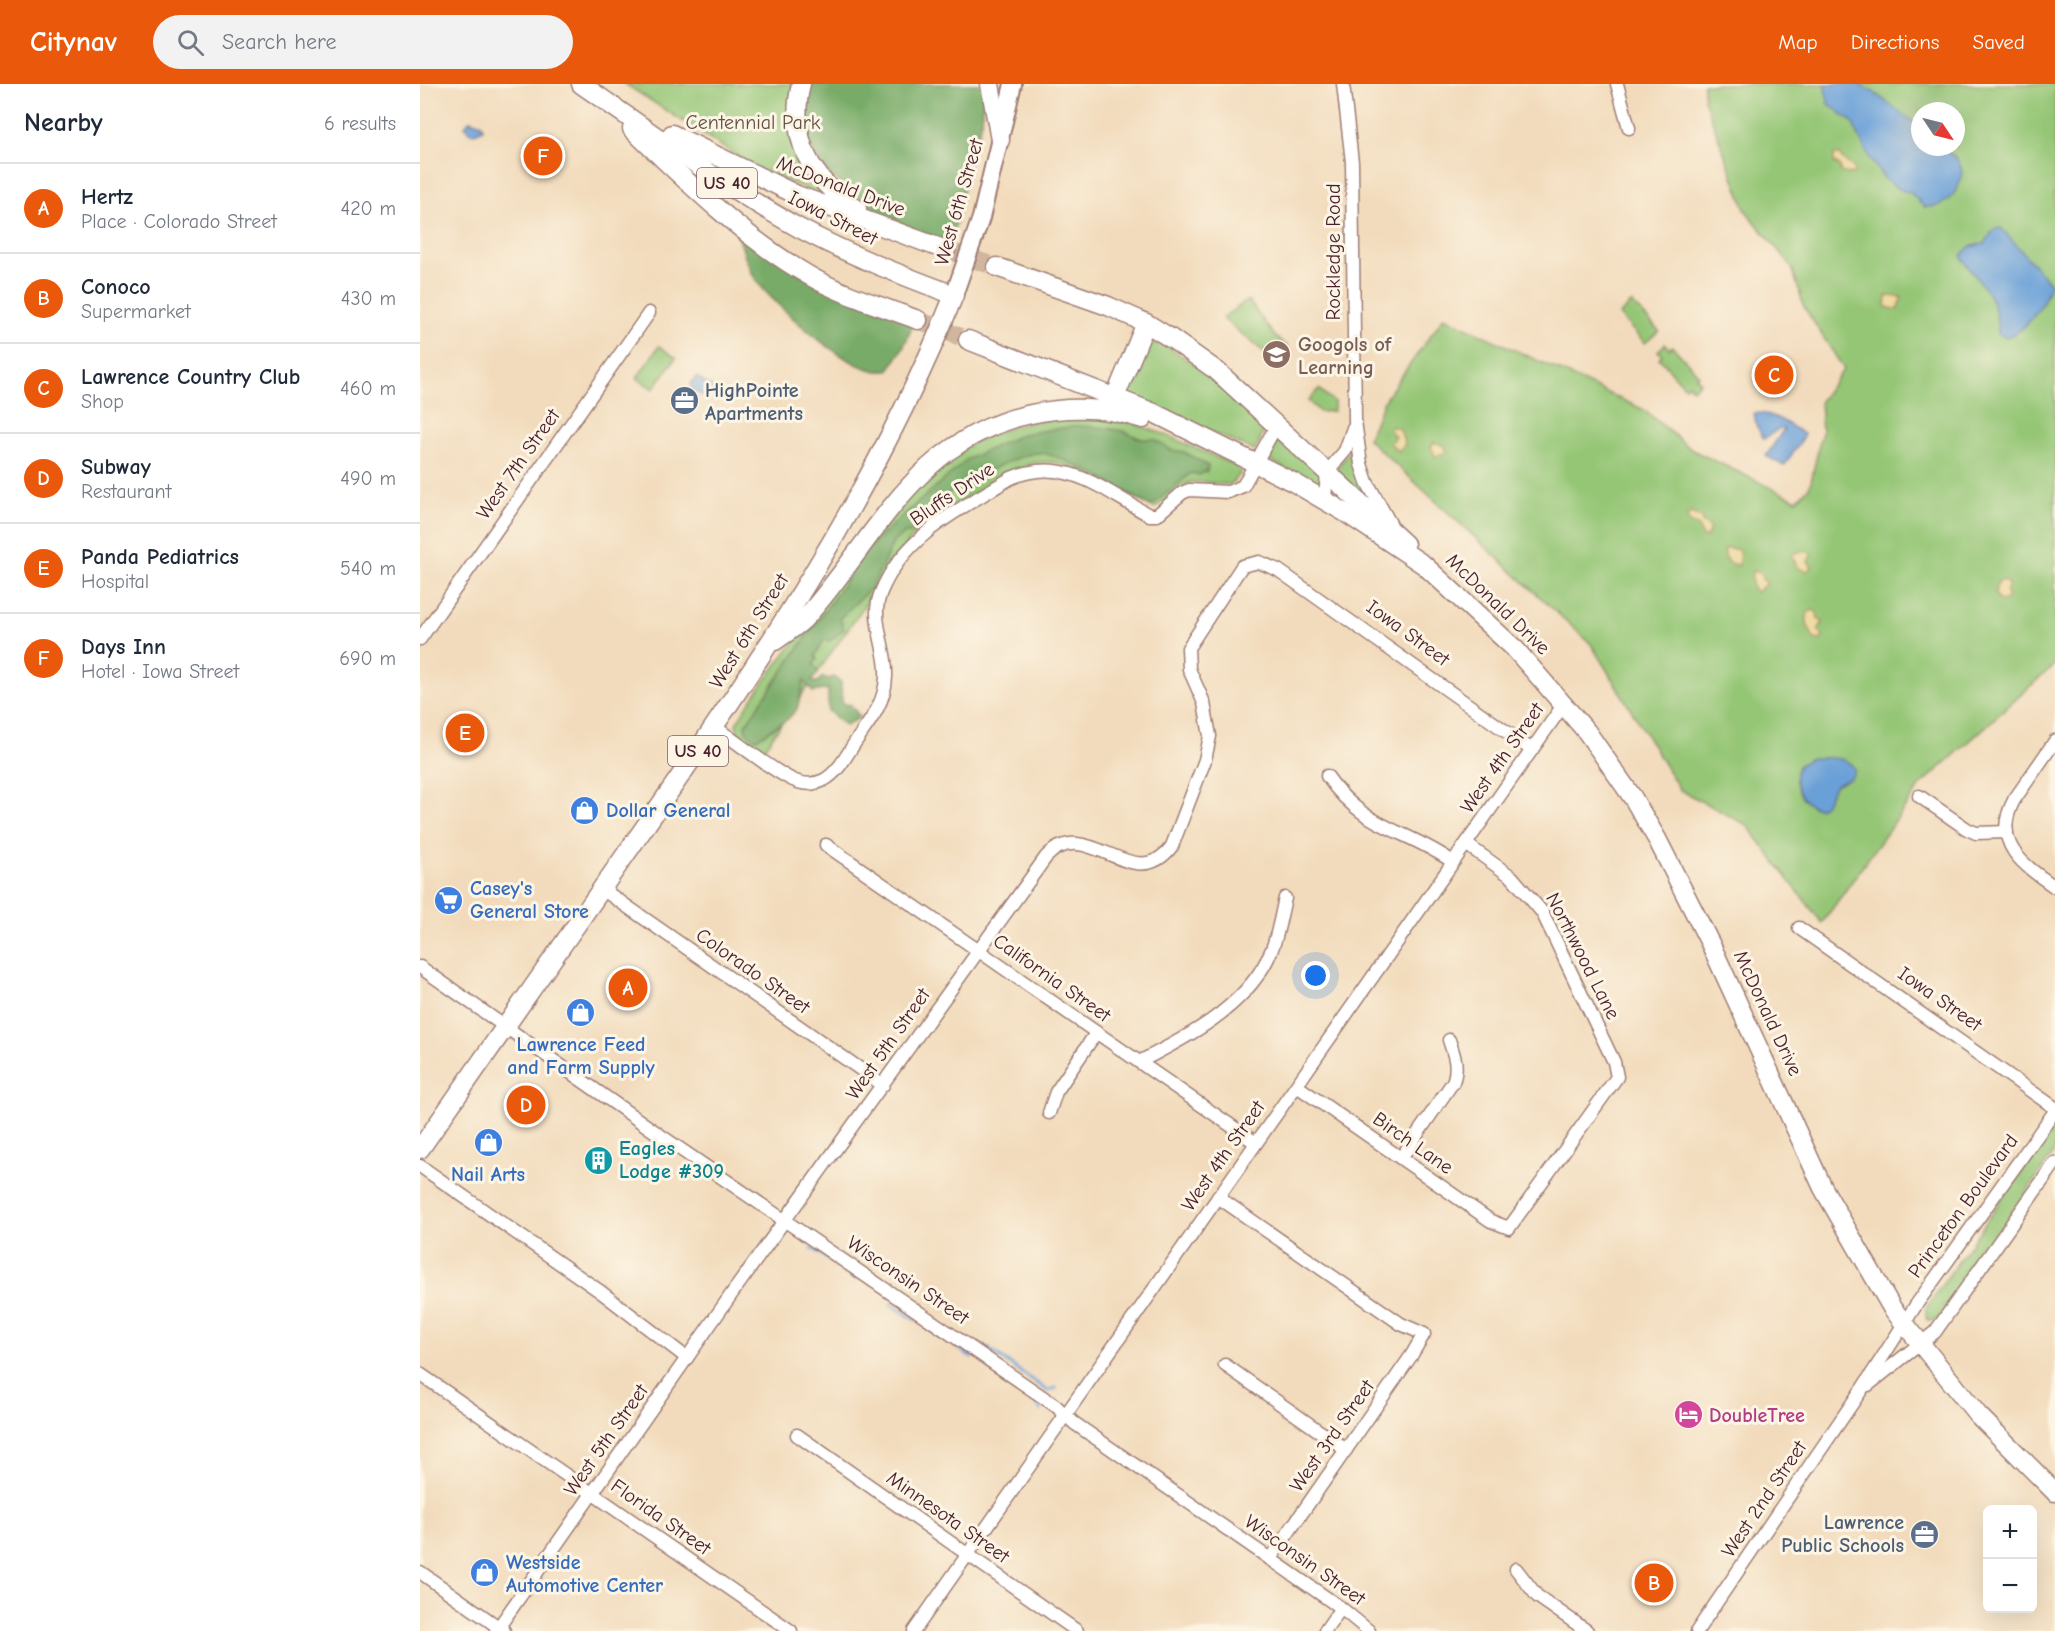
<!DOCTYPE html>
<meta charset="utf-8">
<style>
:root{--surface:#fff;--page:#f2f2f3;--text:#1f2937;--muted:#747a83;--line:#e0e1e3;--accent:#ea580c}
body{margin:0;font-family:"Comic Neue",sans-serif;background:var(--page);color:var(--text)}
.controls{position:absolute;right:18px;bottom:18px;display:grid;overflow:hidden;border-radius:9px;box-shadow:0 6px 24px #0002}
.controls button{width:54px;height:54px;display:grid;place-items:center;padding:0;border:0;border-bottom:2px solid var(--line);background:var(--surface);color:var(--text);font:30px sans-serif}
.compass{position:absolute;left:1491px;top:18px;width:54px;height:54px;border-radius:50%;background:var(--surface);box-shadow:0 6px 24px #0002;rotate:125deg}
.you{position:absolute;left:896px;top:892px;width:21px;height:21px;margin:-15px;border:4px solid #fff;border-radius:50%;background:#1a73e8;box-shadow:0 0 0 9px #1a73e833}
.badge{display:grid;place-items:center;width:39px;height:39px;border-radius:50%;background:var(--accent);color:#fff;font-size:20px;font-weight:700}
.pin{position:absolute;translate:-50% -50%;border:3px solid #fff;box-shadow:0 2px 6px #0006}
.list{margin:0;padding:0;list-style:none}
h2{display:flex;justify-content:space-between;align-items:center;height:78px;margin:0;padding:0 24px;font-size:26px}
h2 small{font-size:20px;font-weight:400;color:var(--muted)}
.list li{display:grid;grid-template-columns:39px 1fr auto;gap:18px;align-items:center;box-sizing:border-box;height:90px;padding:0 24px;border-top:2px solid var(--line)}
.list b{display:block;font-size:22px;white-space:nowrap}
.list p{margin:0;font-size:20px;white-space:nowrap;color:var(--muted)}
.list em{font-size:20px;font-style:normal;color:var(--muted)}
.icon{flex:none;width:33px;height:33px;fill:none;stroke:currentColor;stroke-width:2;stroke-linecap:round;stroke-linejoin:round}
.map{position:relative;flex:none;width:1635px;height:1547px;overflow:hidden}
header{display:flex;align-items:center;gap:36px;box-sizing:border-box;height:84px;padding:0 30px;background:var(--accent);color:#fff}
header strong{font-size:28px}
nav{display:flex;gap:33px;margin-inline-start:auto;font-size:21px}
.search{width:420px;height:54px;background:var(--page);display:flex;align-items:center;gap:15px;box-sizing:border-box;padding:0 21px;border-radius:33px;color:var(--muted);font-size:22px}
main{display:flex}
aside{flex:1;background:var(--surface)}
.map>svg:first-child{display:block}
</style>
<header>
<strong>Citynav</strong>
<div class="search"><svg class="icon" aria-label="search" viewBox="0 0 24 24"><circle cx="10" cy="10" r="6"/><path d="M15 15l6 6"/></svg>Search here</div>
<nav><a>Map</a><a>Directions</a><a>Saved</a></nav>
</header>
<main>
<aside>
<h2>Nearby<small>6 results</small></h2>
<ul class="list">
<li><span class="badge">A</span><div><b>Hertz</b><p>Place · Colorado Street</p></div><em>420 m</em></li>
<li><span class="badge">B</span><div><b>Conoco</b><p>Supermarket</p></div><em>430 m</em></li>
<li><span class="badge">C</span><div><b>Lawrence Country Club</b><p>Shop</p></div><em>460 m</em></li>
<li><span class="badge">D</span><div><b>Subway</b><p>Restaurant</p></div><em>490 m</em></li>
<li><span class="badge">E</span><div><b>Panda Pediatrics</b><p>Hospital</p></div><em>540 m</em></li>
<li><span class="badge">F</span><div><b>Days Inn</b><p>Hotel · Iowa Street</p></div><em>690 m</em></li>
</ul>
</aside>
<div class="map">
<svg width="1635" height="1547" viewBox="0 0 1635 1547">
<rect width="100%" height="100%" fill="#fcf5e5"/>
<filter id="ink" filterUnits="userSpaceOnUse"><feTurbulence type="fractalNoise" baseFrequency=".0167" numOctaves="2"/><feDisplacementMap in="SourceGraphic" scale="12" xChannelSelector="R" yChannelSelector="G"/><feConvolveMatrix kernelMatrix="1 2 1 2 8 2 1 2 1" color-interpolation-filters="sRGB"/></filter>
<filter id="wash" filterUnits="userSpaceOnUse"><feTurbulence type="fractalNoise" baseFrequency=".008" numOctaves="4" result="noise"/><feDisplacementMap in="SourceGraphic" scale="24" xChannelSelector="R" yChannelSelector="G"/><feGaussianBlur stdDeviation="1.35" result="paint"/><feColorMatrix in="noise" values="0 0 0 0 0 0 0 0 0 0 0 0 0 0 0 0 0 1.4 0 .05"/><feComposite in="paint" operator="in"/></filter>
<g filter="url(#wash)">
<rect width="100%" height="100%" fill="#f2dbbc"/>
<g fill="#95c676" stroke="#707250" stroke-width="1.5" fill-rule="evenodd">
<polygon points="205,0 375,0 372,19 411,115 334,83"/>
<path d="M1283,0H1635V580L1501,701L1402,839L1327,741L1260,706L1171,560L948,355L965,315L1024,233L1224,326L1272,366L1377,416L1390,402L1402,348L1400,317L1424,285L1384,223L1372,183L1326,127L1284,15ZM1500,27H1536V63H1500Z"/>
<polygon points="828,216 854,251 867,262 854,276 802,234"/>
<polygon points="1212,219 1239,247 1225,259 1199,231"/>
<polygon points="732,252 793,293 843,338 845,345 835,367 710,312 707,304"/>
<polygon points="1245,260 1249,265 1252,262 1279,291 1276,293 1280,298 1273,305 1268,300 1265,303 1239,274 1242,271 1238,267"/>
<polygon points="239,262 256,274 233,305 217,294"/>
<polygon points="899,305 914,318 914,327 900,328 888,317"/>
<path d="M662,332L705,337L741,349L819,383L820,390L811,400C798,402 786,396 773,398C754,401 749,417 734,424L656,384L633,378L614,379L585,391L509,437L496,448L343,666L318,649L316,640C337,604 363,573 388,540C431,482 499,382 565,353C596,339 629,335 662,332Z"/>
<polygon points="858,357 902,389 899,405 848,375 853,361"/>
<polygon points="934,361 942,397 950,417 915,387"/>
<polygon points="1635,1045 1635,1067 1519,1234 1510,1237 1506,1234 1506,1224 1627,1050"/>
</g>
<g fill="#78ab67" stroke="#616549" stroke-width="1.5">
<path d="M391,0H562C566,30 560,46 551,73C543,102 540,132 529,160C464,133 360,90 391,0Z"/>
<path d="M317,149L494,239L483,264L469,286C437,297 355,222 336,196C327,183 323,164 317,149Z"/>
<path d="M654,342L679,343L703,347L721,355H734L751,366L764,368L788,382L787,387L779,391L771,389L731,422C706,409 644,369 618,369C596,370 537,403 519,416L518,429L494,448L486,449L474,457L452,503L420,534L424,545L410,557L404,556L395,572L397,575L393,581L397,585L398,590L391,596L396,599L403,593L409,595L414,593L421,598L422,617L426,621L430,620L440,633L426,642L408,627V605L393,608L384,597L377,625L368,635L336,655L326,648L325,641L447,466L471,442L548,375L603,350Z"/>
</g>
<g fill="#eeda9e" stroke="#9c7c64" stroke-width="1.5">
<polygon points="1414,71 1421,71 1421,74 1434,84 1434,91 1420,88 1420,82 1414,79"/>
<polygon points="1467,212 1482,213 1478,226 1466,223"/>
<polygon points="971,342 980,345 985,361 978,367 970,359 975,353 970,346"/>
<polygon points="1014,358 1025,362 1027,369 1015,372 1011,363"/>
<polygon points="1271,429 1281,433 1282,438 1290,443 1287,453 1282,453 1278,442 1269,439 1267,432"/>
<polygon points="1307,464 1320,466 1319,482 1307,478 1304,467"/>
<polygon points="1386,467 1392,470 1388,477 1392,483 1387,487 1378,484 1372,472 1374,469"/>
<path d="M1333,487L1341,489L1342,495L1347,499L1336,508C1332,505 1330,491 1333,487Z"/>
<polygon points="1584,496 1589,501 1586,508 1588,514 1580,518 1575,510 1577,498"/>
<polygon points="1392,526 1397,528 1398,534 1403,538 1398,546 1403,552 1401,556 1394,555 1387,540 1387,530"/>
</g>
<g fill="#6ba0d8" stroke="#5a6082" stroke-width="1.5">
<path d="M1404,0H1437L1453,8L1499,42L1500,63C1519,63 1540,67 1542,89C1539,110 1525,124 1504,123L1492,110L1477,104L1464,94L1450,75L1432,38L1409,20Z"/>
<polygon points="50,36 62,40 63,45 55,49 49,48 45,42"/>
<path d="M1581,144L1630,199C1626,219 1606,249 1585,253L1578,250C1577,208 1561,204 1541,172L1549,163L1565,159L1574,145Z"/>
<polygon points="277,293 293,304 290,312 287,314 271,305 271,299"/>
<path d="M1334,329C1355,329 1368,340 1385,351L1364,382L1346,372L1364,345L1360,344L1344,355L1336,341Z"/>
<path d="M1391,674C1407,675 1427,670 1435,686C1431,698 1424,694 1416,701C1408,709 1410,720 1398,724C1381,720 1371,699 1378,682Z"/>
</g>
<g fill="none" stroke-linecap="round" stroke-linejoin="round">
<g stroke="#6ba0d8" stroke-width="3">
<polyline points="392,1164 437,1195"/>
<polyline points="471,1220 495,1236"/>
<polyline points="511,1247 520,1253"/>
<polyline points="536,1263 552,1273"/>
<polyline points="567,1264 628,1307 636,1304"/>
<polyline points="570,1285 617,1318 621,1326"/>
</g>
</g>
</g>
<g filter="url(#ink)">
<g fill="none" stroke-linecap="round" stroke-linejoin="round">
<g stroke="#d0b59f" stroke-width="18" stroke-dasharray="18 9" stroke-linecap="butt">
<polyline points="526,166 577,183"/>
<polyline points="498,236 548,256"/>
</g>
<defs>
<g id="minor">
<polyline points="923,0 932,78 935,337 941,380 947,398 971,441"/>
<polyline points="1197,0 1209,44"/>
<polyline points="905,416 907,388 925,367 933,344"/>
<polyline points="0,555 229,229"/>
<path d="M295,643C313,655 360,693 378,698C387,701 396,700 404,696C419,688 427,670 436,657C450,637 465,619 466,593C468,564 449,536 461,508C484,451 542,424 591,394C645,371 683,406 729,431H737L762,409L769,406L808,408L823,402L856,342"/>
<path d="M1635,657L1594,716C1571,759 1603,781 1635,803"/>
<path d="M907,692C943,745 984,744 1033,778"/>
<polyline points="1499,712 1547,745 1556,749 1587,748"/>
<polyline points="406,761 836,1059"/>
<polyline points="182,805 463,1001"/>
<polyline points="1379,844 1635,1024"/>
<polyline points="0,883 244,1054 636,1322 654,1339 921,1524 949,1547"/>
<path d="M719,978C766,954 822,925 847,876C857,857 860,835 865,814"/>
<polyline points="877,1002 1071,1137 1089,1144 1197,993 1194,978 1122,828 1092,793 1046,760"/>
<polyline points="629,1029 636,1008 676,949"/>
<path d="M981,1074L1033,998C1039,982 1034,971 1029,956"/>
<polyline points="0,1082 181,1208 267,1274"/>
<polyline points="798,1113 981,1240 1004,1250 991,1272 850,1475"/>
<polyline points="805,1281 926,1366"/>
<polyline points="0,1290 371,1547"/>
<polyline points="1448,1301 1515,1248 1635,1079"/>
<polyline points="377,1351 657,1547"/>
<polyline points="1096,1485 1117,1512 1167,1547"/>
<polyline points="0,1488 84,1547"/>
<path d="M76,1547L313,1208L626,773C668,729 713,814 752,762L785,676L790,652L784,619L769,585L768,564L822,482L839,478L858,486L1112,666"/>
<polyline points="494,1547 1144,620"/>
<polyline points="905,1547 921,1524"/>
<polyline points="1277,1547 1442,1305 1496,1221 1635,1027"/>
</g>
<polyline id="major" points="534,211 561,134 593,0"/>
<g id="highway">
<path d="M381,0C368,54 391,97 437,125"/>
<polyline points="570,0 580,56"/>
<path d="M212,45C264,95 325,155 388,191C422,211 461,222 498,236"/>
<polyline points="252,50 377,111 526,166"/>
<polyline points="577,183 688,222 726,239 752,255 797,287 985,460"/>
<polyline points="548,256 734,329 873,398 926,429 1004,481 1095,565 1167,648 1213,714 1237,755 1291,861 1403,1104 1472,1224 1558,1331 1635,1408"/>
<polyline points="695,313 726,239"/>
<path d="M355,557C365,549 379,542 387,532C458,452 495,355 611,330C648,322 687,323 723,335"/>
<path d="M0,1065C72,962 143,860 215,757C336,585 456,407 534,211C481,191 429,171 379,144C303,102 232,49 161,0"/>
</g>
</defs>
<use href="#minor" stroke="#9e7d74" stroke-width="15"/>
<use href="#major" stroke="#9e7d74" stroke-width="20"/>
<use href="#highway" stroke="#9e7d74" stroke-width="21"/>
<use href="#minor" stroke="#fff" stroke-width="12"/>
<use href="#major" stroke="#fff" stroke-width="16"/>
<use href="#highway" stroke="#fff" stroke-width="18"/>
</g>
</g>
<defs>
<symbol id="school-disc" viewBox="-11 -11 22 22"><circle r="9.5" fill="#8d6e63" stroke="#fcf5e5"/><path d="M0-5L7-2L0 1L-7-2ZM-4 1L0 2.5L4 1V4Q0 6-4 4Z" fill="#fff"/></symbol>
<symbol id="office-disc" viewBox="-11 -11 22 22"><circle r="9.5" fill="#5c6f8a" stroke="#fcf5e5"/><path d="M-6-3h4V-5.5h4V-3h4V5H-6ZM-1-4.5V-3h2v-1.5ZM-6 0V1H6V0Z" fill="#fff"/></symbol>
<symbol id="shop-disc" viewBox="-11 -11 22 22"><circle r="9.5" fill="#3f7fe0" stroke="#fcf5e5"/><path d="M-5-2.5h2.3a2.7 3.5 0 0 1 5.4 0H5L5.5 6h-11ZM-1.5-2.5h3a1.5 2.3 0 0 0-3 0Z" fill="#fff"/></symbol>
<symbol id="supermarket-disc" viewBox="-11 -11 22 22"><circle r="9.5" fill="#3f7fe0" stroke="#fcf5e5"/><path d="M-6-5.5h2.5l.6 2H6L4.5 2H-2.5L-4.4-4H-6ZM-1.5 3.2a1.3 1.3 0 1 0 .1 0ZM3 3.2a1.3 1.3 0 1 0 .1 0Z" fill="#fff"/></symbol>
<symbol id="building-disc" viewBox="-11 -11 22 22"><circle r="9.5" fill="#0f9aa8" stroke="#fcf5e5"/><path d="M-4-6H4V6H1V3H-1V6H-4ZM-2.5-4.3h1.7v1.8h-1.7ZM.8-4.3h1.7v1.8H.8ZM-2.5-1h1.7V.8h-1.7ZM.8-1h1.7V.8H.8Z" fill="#fff"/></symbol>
<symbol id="hotel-disc" viewBox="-11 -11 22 22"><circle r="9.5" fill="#d1479c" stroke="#fcf5e5"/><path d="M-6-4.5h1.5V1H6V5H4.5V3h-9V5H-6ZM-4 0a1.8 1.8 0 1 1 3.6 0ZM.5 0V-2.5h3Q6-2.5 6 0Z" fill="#fff"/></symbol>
</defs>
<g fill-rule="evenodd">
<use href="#school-disc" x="840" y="254" width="33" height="33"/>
<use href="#office-disc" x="248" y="300" width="33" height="33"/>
<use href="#shop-disc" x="148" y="710" width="33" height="33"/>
<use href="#supermarket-disc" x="12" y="800" width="33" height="33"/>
<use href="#shop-disc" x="144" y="912" width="33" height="33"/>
<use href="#shop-disc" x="52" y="1042" width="33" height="33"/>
<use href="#building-disc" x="162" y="1060" width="33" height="33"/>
<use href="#hotel-disc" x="1252" y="1314" width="33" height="33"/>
<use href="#office-disc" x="1488" y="1434" width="33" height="33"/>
<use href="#shop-disc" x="48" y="1472" width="33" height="33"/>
</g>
<g text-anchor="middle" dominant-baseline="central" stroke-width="6" stroke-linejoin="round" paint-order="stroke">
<g fill="#fcf5e5" stroke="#7f5f63" stroke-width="1.5">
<rect x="277" y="84" width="60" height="30" rx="4.5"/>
<rect x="248" y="652" width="60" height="30" rx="4.5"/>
</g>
<g font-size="18" font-weight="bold" fill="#4a1f2b">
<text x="307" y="99">US 40</text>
<text x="278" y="667">US 40</text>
</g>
<g font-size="20" fill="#605142" stroke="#fcf5e5">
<text x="333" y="38">Centennial Park</text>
</g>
<g font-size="20" fill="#4a1f2b" stroke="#fcf5e5">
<text transform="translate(421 102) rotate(21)">McDonald Drive</text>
<text transform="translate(539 118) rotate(-74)">West 6th Street</text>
<text transform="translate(413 134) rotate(27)">Iowa Street</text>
<text transform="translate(913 168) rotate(-90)">Rockledge Road</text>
<text transform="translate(98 380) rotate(-55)">West 7th Street</text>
<text transform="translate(532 410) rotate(-34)">Bluffs Drive</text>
<text transform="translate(1078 520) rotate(44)">McDonald Drive</text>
<text transform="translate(329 547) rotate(-58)">West 6th Street</text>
<text transform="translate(988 549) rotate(36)">Iowa Street</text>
<text transform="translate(1082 674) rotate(-55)">West 4th Street</text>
<text transform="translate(1163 872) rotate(63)">Northwood Lane</text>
<text transform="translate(333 887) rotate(35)">Colorado Street</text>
<text transform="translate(632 894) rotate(35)">California Street</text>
<text transform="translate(1520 915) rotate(35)">Iowa Street</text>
<text transform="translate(1348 929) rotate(65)">McDonald Drive</text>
<text transform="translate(468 960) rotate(-55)">West 5th Street</text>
<text transform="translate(993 1059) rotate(35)">Birch Lane</text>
<text transform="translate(803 1072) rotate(-55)">West 4th Street</text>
<text transform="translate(1543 1122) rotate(-54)">Princeton Boulevard</text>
<text transform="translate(488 1196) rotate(34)">Wisconsin Street</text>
<text transform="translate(912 1352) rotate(-55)">West 3rd Street</text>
<text transform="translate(186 1356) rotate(-55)">West 5th Street</text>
<text transform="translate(1344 1415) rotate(-56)">West 2nd Street</text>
<text transform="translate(241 1433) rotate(35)">Florida Street</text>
<text transform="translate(528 1433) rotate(35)">Minnesota Street</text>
<text transform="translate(885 1476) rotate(35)">Wisconsin Street</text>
</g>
<g font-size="20" font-weight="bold" fill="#785e54" stroke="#fcf5e5" text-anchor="start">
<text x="878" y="260">Googols of<tspan x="878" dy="23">Learning</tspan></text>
</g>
<g font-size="20" font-weight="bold" fill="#4e5e75" stroke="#fcf5e5" text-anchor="start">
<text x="285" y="306">HighPointe<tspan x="285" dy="23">Apartments</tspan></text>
<text x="1484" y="1438" text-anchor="end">Lawrence<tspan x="1484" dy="23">Public Schools</tspan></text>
</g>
<g font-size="20" font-weight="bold" fill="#366cbe" stroke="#fcf5e5" text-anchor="start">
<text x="186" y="726">Dollar General</text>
<text x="50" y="804">Casey's<tspan x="50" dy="23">General Store</tspan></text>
<text x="161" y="960" text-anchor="middle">Lawrence Feed<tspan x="161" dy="23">and Farm Supply</tspan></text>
<text x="68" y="1090" text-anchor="middle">Nail Arts</text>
<text x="86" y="1478">Westside<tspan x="86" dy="23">Automotive Center</tspan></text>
</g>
<g font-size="20" font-weight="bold" fill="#0d838f" stroke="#fcf5e5" text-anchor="start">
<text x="199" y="1064">Eagles<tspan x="199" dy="23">Lodge #309</tspan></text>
</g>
<g font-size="20" font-weight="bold" fill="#b23c85" stroke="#fcf5e5" text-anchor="start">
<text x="1289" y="1331">DoubleTree</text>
</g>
</g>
</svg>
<div class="controls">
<button>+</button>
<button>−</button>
</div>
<svg class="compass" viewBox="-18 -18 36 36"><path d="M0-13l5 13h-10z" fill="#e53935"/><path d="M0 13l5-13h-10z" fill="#747a83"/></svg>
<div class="you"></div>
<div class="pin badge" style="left:208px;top:904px">A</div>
<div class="pin badge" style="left:1234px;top:1499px">B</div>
<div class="pin badge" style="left:1354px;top:291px">C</div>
<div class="pin badge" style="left:106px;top:1021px">D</div>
<div class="pin badge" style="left:45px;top:649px">E</div>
<div class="pin badge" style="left:123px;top:72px">F</div>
</div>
</main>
